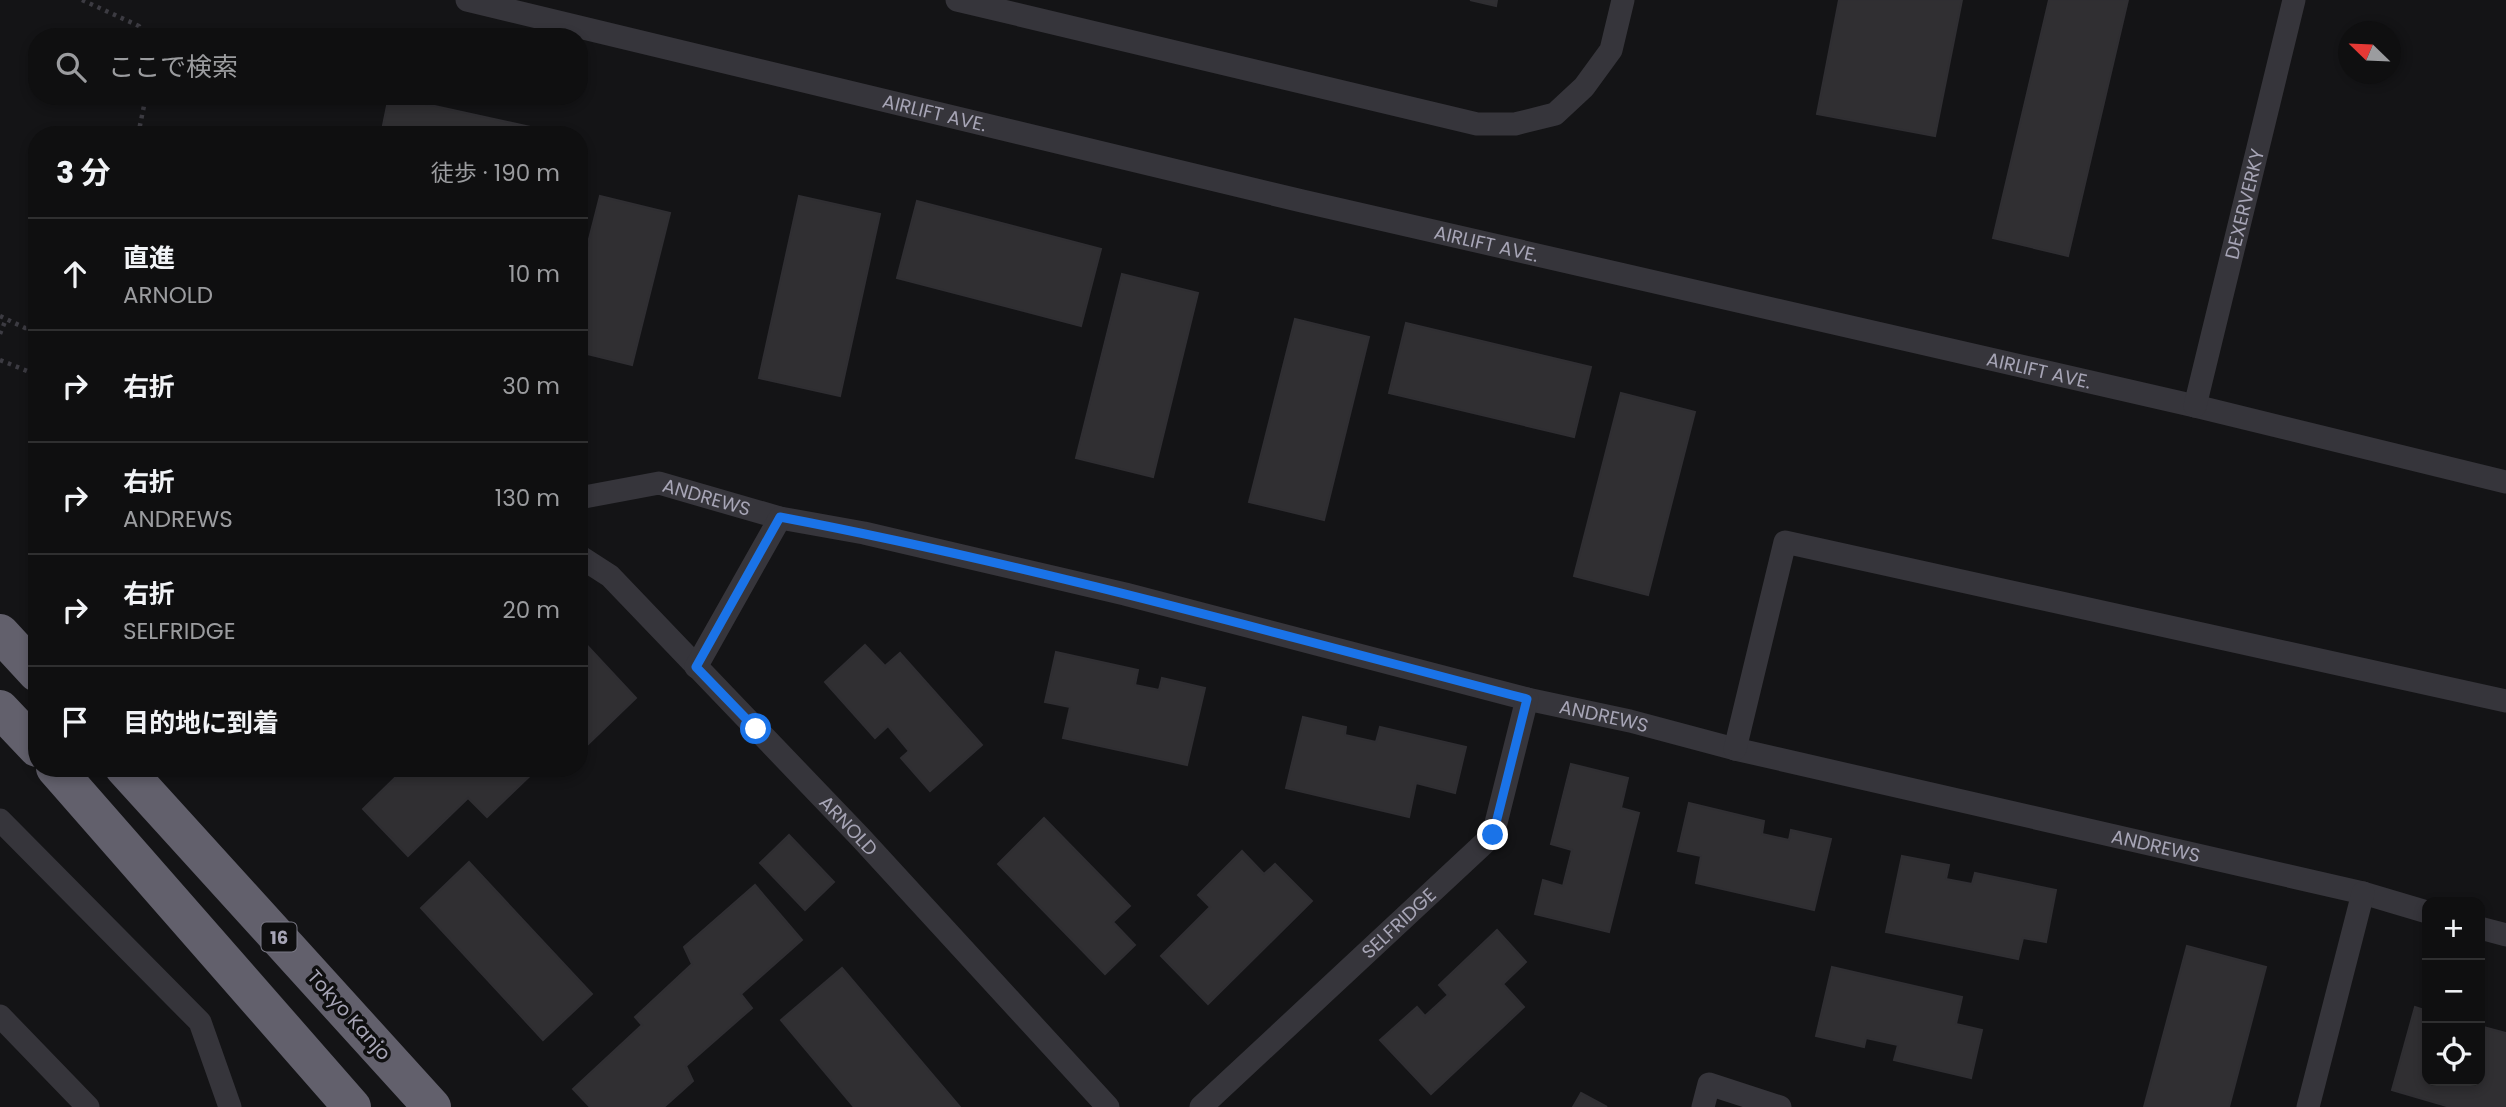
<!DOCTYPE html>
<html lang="ja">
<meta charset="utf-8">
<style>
:root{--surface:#0f0f10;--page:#1d1d1e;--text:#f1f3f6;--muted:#9b9c9f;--line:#2f2f30}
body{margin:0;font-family:Poppins,"Noto Sans JP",sans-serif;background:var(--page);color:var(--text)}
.controls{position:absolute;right:21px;bottom:21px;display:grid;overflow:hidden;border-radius:14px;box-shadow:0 4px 10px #0003}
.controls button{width:63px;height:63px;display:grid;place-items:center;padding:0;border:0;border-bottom:2px solid var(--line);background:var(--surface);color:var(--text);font:35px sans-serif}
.compass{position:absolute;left:2338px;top:21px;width:63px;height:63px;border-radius:50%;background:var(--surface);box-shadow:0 4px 10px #0003;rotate:293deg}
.stop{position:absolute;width:21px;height:21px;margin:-16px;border:5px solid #1a73e8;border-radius:50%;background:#fff}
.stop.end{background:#1a73e8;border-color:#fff;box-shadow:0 2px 7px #0008}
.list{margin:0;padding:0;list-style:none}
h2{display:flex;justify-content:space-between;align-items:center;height:91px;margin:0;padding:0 28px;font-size:30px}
h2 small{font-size:23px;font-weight:400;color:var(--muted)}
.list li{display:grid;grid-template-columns:46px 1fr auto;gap:21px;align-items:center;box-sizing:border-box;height:112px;padding:0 28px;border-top:2px solid var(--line)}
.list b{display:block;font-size:26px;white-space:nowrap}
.list p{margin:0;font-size:23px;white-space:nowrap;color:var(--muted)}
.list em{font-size:23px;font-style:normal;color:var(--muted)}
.icon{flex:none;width:38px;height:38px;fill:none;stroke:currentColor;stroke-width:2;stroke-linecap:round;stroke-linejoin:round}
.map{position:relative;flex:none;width:2506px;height:1107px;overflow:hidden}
.search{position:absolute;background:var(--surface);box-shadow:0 4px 10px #0003;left:28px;top:28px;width:560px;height:77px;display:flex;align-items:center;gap:18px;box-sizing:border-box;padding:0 24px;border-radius:28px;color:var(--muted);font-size:26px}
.panel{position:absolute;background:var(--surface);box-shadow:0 4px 10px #0003;left:28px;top:126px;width:560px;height:651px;border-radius:28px}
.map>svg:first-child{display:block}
</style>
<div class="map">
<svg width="2506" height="1107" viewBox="0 0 2506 1107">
<rect width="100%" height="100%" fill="#141416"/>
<g fill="#302f32" stroke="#2f2e32" stroke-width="2">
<polygon points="1470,0 1497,0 1496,6"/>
<polygon points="1839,0 1962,0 1935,136 1817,114"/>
<polygon points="2049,0 2128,0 2068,256 1993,238"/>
<polygon points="389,96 535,128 533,135 381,135"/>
<polygon points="600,196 670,213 632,365 579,352 579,278"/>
<polygon points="799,196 880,214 840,396 759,378"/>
<polygon points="917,201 1101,249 1081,326 897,278"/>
<polygon points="1122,274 1198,293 1153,477 1076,458"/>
<polygon points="1295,319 1369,337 1324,520 1249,502"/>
<polygon points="1406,323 1591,367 1574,437 1389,393"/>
<polygon points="1621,393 1695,412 1648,595 1574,576"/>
<polygon points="580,638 636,698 579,753 579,639"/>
<polygon points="865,645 885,666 900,653 982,745 930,791 901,758 909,751 888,726 875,738 825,682"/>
<polygon points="1056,652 1138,670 1135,685 1159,690 1162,678 1205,688 1187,765 1063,738 1070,707 1045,702"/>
<polygon points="1303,717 1346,727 1345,735 1376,742 1380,727 1466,747 1455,793 1416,783 1409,817 1286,788"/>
<polygon points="1571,764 1628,778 1621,808 1639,813 1609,932 1535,914 1543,880 1563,886 1572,850 1551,844"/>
<polygon points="405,768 538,768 487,817 468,798 408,856 363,809"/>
<polygon points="1689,803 1764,821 1762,834 1789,840 1791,830 1831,839 1814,910 1696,883 1701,856 1678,851"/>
<polygon points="1044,818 1130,906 1113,922 1135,945 1105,974 998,864"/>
<polygon points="789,835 834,882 805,910 760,863"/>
<polygon points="1242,851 1264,874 1275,864 1312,901 1208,1004 1161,956 1210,907 1198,895"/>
<polygon points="1902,856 1949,865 1946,879 1972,884 1975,873 2056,890 2046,942 2023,938 2018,959 1886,932"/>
<polygon points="469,862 592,994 543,1040 421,908"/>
<polygon points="755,885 802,940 741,994 752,1008 686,1066 693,1081 664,1107 590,1107 573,1089 642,1025 635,1017 692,964 684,947"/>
<polygon points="1497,930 1526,962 1503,984 1524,1007 1431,1094 1380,1040 1417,1007 1425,1016 1448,995 1439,985"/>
<polygon points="2187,946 2266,967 2229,1107 2144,1107"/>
<polygon points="1832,967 1962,997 1956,1024 1982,1030 1971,1078 1894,1060 1898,1045 1866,1038 1864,1047 1816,1036"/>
<polygon points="842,968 960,1107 854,1107 781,1020"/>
<polygon points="2415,1007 2427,1011 2427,1081 2480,1081 2480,1026 2506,1033 2506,1107 2450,1107 2392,1090"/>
<polygon points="1581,1093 1607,1107 1573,1107"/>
</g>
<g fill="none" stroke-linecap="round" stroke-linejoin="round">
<g stroke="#3c3b42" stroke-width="4.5" stroke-dasharray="3.5 5" stroke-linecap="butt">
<polyline points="82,0 139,26 141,37"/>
<polyline points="138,135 146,96"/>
<polyline points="0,316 25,328 37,327"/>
<polyline points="0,334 6,319"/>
<polyline points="0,360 37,375"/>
</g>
<g stroke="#36353b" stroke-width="23">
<path id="s1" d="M467,0L1302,201L2195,406L2506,482"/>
<polyline points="957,0 1477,124 1515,124 1555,114 1584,87 1611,50 1623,0"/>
<path id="s2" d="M2195,406L2294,0"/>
<path id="s3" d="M579,498L659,483L780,518L864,533L1125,594L1527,699L1630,721L1735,749L2363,893L2427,912"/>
<path id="s4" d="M579,556L610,576L861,838L1108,1107"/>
<polyline points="696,667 780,518"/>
<polyline points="1735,749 1785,542 2506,701"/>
<polyline points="0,820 200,1022 230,1107"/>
<polyline points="2480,928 2506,935"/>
<polyline points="0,1016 88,1107"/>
<path id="s5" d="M1201,1107L1493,835L1527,699"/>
<polyline points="1703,1107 1709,1084 1780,1107"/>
<polyline points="2308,1107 2363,893"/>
</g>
<g stroke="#62606c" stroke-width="38">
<polyline points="0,633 37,673"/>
<polyline points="0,709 37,748"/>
<polyline points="55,768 352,1107"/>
<polyline points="124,768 432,1107"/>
</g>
</g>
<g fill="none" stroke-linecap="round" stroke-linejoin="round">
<path stroke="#1a73e8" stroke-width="9" d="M756,729L696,667L780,517C1032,565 1279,634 1527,699L1493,835"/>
</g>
<g text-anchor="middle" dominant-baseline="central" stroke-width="7" stroke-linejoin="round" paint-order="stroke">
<rect fill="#0f0f10" stroke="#797884" stroke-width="2" x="261.5" y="922.5" width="35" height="29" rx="5"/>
<g font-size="18" font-weight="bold" fill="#a7a5b6">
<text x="279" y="937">16</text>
</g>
<g font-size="19" fill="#a7a5b6" stroke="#0f0f10">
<text stroke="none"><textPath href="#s1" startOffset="481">AIRLIFT AVE.</textPath></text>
<text stroke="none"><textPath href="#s2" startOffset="208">DEXERVERKY</textPath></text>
<text stroke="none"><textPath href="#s1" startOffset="1048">AIRLIFT AVE.</textPath></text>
<text stroke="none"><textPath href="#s1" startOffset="1615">AIRLIFT AVE.</textPath></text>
<text stroke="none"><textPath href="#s3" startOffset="131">ANDREWS</textPath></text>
<text stroke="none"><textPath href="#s3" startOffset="1055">ANDREWS</textPath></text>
<text stroke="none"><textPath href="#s4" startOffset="382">ARNOLD</textPath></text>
<text stroke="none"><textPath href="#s3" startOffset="1622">ANDREWS</textPath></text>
<text stroke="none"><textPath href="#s5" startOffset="270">SELFRIDGE</textPath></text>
<text transform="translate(349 1015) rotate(48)">Tokyo Kanjo</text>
</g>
</g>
</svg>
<div class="controls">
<button>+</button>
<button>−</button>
<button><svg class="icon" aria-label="locate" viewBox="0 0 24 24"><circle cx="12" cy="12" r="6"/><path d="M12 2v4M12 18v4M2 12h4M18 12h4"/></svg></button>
</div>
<svg class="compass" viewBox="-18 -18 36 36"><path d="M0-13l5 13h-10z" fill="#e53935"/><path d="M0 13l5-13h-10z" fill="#9b9c9f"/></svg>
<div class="stop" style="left:756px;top:729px"></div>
<div class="stop end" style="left:1493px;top:835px"></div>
<div class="search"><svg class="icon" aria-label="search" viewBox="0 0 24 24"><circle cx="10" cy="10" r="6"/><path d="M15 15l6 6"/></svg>ここで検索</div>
<section class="panel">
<h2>3 分<small>徒歩 · 190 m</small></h2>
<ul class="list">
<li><svg class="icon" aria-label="ahead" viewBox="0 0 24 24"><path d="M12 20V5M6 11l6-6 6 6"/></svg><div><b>直進</b><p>ARNOLD</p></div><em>10 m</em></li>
<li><svg class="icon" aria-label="right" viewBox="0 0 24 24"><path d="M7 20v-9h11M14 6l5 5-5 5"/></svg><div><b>右折</b></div><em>30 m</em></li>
<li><svg class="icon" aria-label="right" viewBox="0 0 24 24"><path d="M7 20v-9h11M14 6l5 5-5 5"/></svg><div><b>右折</b><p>ANDREWS</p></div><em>130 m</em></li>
<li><svg class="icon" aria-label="right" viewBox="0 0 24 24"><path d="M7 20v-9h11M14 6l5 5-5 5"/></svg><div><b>右折</b><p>SELFRIDGE</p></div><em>20 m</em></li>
<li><svg class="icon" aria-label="arrive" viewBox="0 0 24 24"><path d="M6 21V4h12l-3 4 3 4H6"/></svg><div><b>目的地に到着</b></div></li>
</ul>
</section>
</div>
